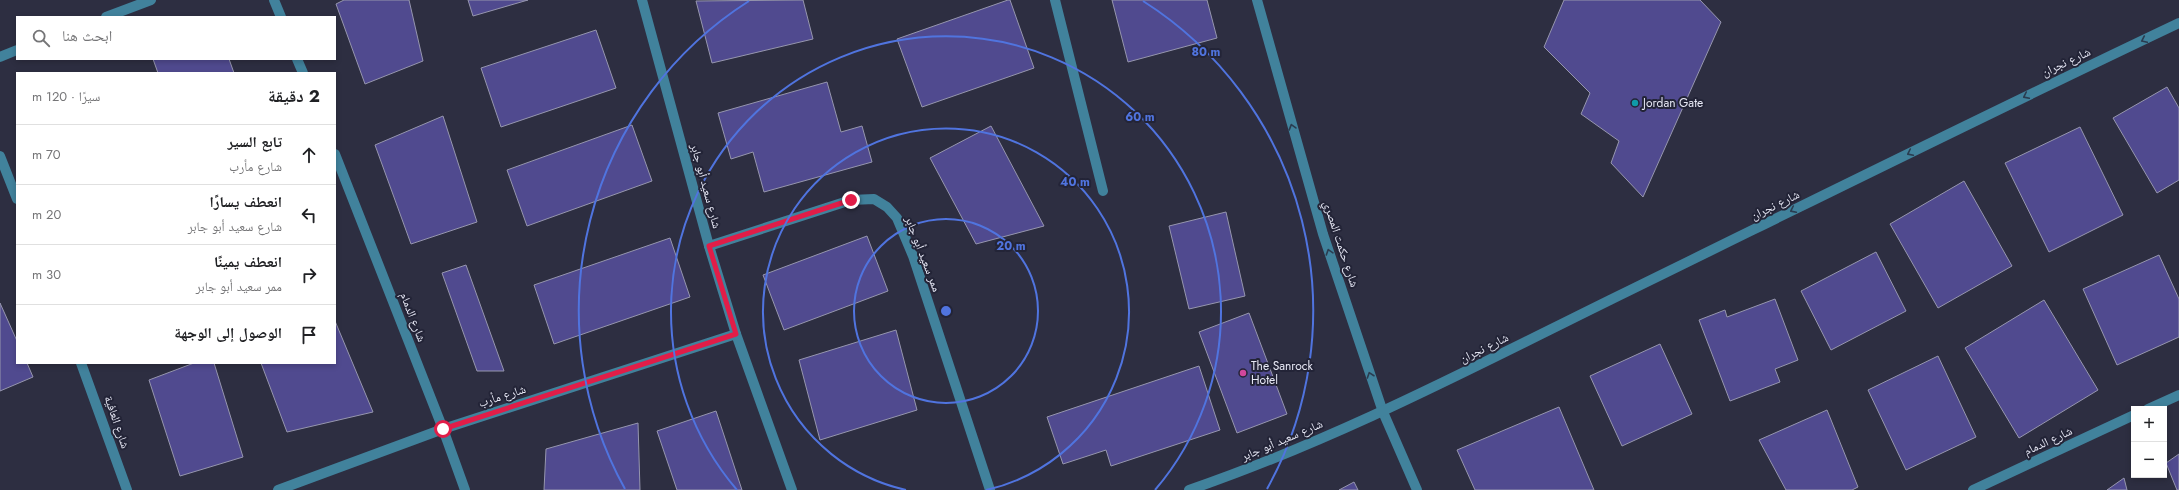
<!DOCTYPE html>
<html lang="ar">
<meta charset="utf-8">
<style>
:root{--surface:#fff;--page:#f6f6f6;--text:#202124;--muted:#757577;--line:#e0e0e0}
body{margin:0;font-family:Jost,"Noto Naskh Arabic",sans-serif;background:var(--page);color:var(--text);direction:rtl}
.controls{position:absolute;right:12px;bottom:12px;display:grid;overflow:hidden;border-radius:0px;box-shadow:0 2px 6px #0003}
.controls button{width:36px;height:36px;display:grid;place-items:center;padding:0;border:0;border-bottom:1px solid var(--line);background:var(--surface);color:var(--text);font:20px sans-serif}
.stop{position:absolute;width:12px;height:12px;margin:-9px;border:3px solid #e11d48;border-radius:50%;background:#fff}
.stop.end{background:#e11d48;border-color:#fff;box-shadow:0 1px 4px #0008}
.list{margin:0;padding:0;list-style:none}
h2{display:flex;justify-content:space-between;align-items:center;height:52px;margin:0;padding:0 16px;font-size:17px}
h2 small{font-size:13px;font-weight:400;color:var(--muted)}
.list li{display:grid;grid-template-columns:26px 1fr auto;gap:12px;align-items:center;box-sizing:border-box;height:60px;padding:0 16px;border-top:1px solid var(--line)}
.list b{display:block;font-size:15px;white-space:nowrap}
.list p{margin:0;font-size:13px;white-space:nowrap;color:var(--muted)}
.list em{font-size:13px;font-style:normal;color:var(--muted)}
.icon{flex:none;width:22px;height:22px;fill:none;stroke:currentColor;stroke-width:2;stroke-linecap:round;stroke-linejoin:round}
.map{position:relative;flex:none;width:2179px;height:490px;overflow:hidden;direction:ltr}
.search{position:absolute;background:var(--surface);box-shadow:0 2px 6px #0003;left:16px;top:16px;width:320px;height:44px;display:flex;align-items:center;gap:10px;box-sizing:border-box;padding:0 14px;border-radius:0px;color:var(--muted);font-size:15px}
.panel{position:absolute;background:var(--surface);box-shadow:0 2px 6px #0003;left:16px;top:72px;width:320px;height:292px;border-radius:0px;direction:rtl}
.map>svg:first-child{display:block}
</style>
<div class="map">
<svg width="2179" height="490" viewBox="0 0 2179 490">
<rect width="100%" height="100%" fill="#2d2e41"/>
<g fill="#504a8f" stroke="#9696ae">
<polygon points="344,0 409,0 423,61 365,84 336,4"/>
<polygon points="468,0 528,0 473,16"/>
<polygon points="803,0 813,39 712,63 696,1"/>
<polygon points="1008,0 1010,0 1034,68 922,107 897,39"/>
<polygon points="1112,0 1207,0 1217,38 1128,62"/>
<polygon points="1564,0 1700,0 1721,22 1643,197 1611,163 1619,141 1581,114 1590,93 1544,47"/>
<polygon points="596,30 616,88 501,127 481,68"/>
<polygon points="153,59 229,59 234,73 158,73"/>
<polygon points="827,82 841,132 862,126 872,162 764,192 753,152 731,159 718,113"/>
<polygon points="2167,87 2179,108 2179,180 2157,193 2113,118"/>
<polygon points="443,116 477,222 411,244 375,145"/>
<polygon points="632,125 652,181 527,226 507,170"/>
<polygon points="991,126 1044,226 976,244 930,158"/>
<polygon points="2080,127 2123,215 2049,252 2005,163"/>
<polygon points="1964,181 2012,266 1938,308 1890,224"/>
<polygon points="1226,212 1245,296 1189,309 1169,226"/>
<polygon points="867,236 888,291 784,330 763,275"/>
<polygon points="670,238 690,297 554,344 534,285"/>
<polygon points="1876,252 1906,311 1831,350 1801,291"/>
<polygon points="2159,255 2179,299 2179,337 2117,365 2083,289"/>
<polygon points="466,265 504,371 477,371 442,273"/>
<polygon points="1775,299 1798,360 1775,369 1780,382 1730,401 1699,320 1725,310 1727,317"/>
<polygon points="2044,300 2098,390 2019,438 1965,348"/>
<polygon points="0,303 17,341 17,363 27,363 33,377 0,391"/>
<polygon points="1249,313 1287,414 1237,433 1199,332"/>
<polygon points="335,321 373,412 287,432 261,363 335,363"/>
<polygon points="896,330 917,410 820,440 799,360"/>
<polygon points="1660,344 1692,414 1622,446 1590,376"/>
<polygon points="1938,356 1976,437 1906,470 1868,390"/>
<polygon points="194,363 214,363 243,457 180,476 149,380"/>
<polygon points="1199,366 1220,430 1111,466 1106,450 1063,464 1047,417"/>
<polygon points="1559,407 1594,490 1475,490 1457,450"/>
<polygon points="1827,410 1858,487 1852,490 1786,490 1759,440"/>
<polygon points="716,411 742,490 677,490 657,431"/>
<polygon points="638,423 640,490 544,490 546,449"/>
<polygon points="2179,454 2179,490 2177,490 2166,463"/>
<polygon points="2124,478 2127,490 2107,490"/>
<polygon points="1354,482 1358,490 1339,490"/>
</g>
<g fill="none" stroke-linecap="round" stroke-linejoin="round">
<g stroke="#41829c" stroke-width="10">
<polyline points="274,0 281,17"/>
<polyline points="642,0 709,246 736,334 792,490"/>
<polyline points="1055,0 1103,191"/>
<polyline points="1257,0 1323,234 1383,412 1417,490"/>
<polyline points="106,17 151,0"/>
<polyline points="0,57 17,50"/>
<polyline points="297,59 303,73"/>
<polyline points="335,154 443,429 465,490"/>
<polyline points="0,156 17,199"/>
<polyline points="709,246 851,200 874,199 887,207 897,218 913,256 990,490"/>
<polyline points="81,363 127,490"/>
<polyline points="2148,409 2179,395"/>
<polyline points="278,490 443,429 736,334"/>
<path d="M1189,490C1335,440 1472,368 1610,300C1800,207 1989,113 2179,23"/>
<polyline points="1973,490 2134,415"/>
</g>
</g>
<defs><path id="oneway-chevron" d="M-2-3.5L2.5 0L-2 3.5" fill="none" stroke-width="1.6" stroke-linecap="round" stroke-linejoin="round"/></defs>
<g stroke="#2a3c50">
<use href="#oneway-chevron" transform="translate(2144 40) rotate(155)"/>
<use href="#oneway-chevron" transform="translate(2026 96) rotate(154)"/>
<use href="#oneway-chevron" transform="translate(1292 127) rotate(-106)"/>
<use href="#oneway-chevron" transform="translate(1910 153) rotate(154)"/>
<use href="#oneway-chevron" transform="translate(1793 210) rotate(154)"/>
<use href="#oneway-chevron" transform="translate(1329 252) rotate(-108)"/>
<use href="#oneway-chevron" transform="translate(1370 375) rotate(-109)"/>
</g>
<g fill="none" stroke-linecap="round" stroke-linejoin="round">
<polyline stroke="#e11d48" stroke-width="5" points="443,429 736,334 709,246 851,200"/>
</g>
<g fill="none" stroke="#5074df" stroke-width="2">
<circle cx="946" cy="311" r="92"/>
<path d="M906 490A183 183 0 1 1 986 490"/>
<path d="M737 490A275 275 0 1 1 1155 490"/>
<path d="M625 489A367 367 0 0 1 749 1M1143 1A367 367 0 0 1 1267 489"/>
</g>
<circle fill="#0f9aa8" stroke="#232437" stroke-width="1.5" cx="1635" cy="103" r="4"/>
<circle fill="#d1479c" stroke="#232437" stroke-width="1.5" cx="1243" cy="373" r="4"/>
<g text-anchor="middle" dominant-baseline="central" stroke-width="4" stroke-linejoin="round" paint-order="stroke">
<g font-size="12" fill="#e7e8f5" stroke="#232437">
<text transform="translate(2066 62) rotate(-25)">شارع نجران</text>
<text transform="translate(706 186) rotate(75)">شارع سعيد أبو جابر</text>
<text transform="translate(1775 205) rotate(-26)">شارع نجران</text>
<text transform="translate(1341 244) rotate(72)">شارع حكمت المصري</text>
<text transform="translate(923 254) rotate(69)">ممر سعيد أبو جابر</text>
<text transform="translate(413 317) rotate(69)">شارع الدمام</text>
<text transform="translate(1484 348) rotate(-26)">شارع نجران</text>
<text transform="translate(502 396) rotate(-18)">شارع مأرب</text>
<text transform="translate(117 422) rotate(71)">شارع العافية</text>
<text transform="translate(1282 440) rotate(-23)">شارع سعيد أبو جابر</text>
<text transform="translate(2048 441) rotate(-25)">شارع الدمام</text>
</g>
<g font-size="12" fill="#e7e8f5" stroke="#232437" text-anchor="start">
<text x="1643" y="103">Jordan Gate</text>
<text x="1251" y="366">The Sanrock<tspan x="1251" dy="14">Hotel</tspan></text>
</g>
</g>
<circle cx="946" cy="311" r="6" fill="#5074df" stroke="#232437" stroke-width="2"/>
<g font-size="12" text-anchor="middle" font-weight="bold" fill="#5074df" stroke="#232437" stroke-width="4" stroke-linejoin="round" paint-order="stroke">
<text x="1206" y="56">80 m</text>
<text x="1140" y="121">60 m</text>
<text x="1075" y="186">40 m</text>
<text x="1011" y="250">20 m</text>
</g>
</svg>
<div class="controls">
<button>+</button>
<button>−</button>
</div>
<div class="stop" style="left:443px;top:429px"></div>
<div class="stop end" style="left:851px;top:200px"></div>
<div class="search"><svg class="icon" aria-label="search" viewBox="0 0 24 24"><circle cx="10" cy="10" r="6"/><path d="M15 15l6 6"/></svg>ابحث هنا</div>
<section class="panel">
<h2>2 دقيقة<small>سيرًا · 120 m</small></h2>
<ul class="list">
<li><svg class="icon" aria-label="ahead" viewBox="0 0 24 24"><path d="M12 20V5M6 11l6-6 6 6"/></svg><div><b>تابع السير</b><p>شارع مأرب</p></div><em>70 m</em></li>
<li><svg class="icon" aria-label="left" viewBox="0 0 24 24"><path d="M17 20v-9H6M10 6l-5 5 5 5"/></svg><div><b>انعطف يسارًا</b><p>شارع سعيد أبو جابر</p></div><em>20 m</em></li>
<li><svg class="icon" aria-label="right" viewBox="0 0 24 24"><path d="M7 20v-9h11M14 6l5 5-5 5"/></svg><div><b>انعطف يمينًا</b><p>ممر سعيد أبو جابر</p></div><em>30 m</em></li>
<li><svg class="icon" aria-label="arrive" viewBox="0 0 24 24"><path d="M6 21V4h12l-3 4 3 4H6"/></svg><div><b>الوصول إلى الوجهة</b></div></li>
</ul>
</section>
</div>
